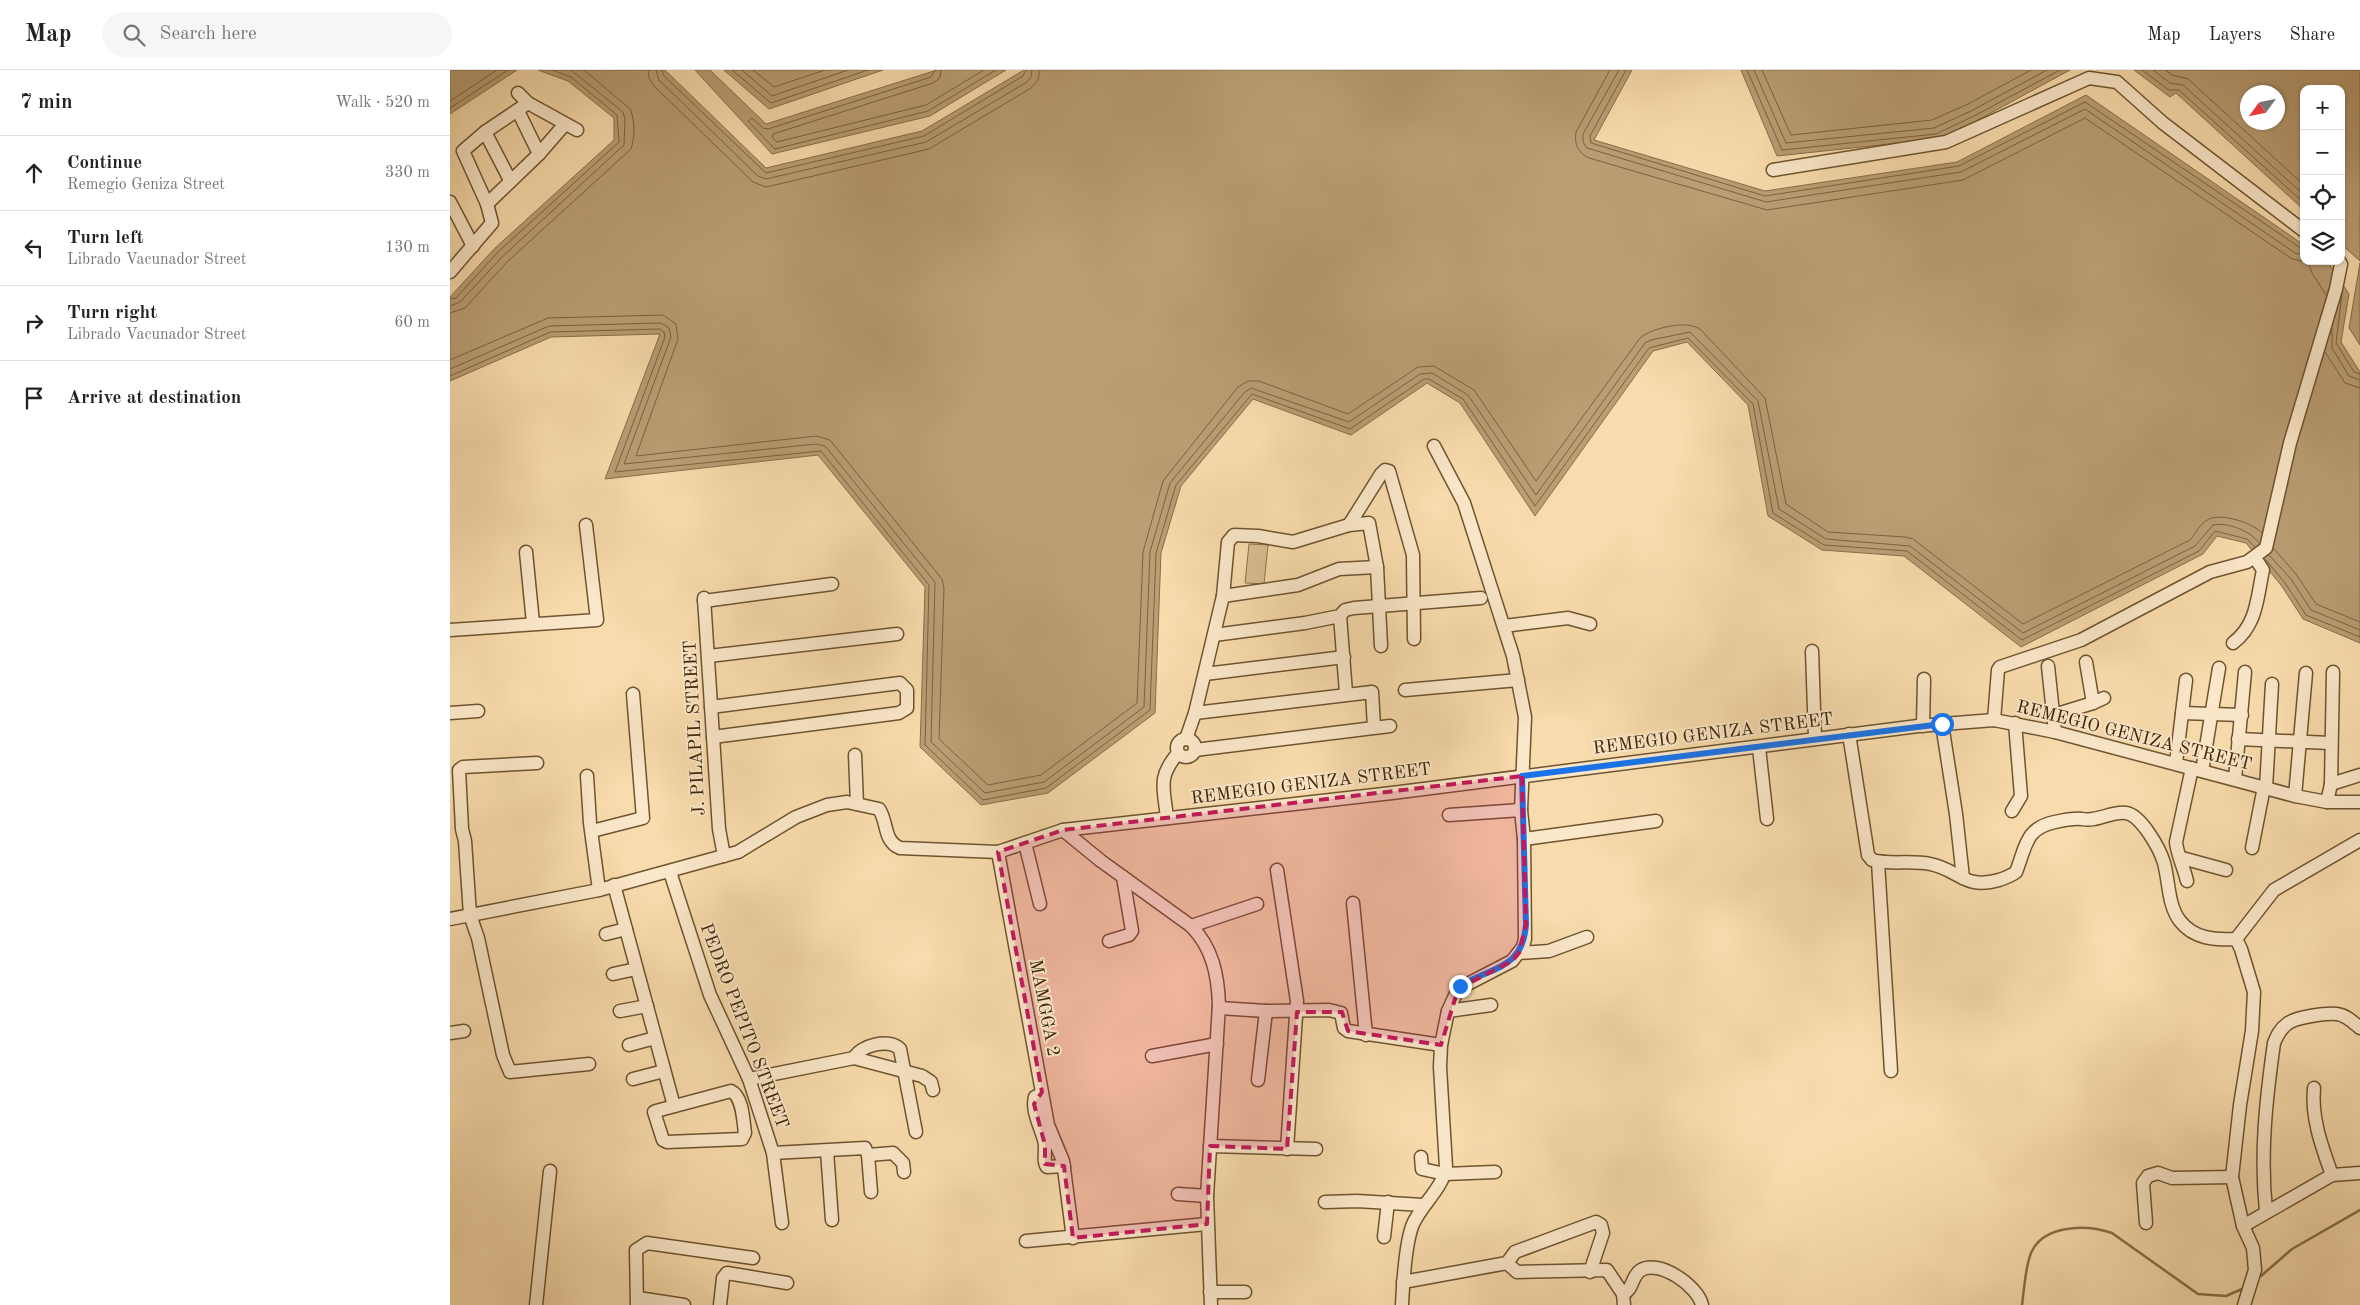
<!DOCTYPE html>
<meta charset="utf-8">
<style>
:root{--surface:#fff;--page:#f6f6f6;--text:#222;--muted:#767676;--line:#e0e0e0}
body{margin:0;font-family:"Old Standard TT",serif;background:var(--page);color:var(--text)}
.controls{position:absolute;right:15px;top:15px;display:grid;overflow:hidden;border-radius:10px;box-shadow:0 1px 4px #0004}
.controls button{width:45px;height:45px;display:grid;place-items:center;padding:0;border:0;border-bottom:1px solid var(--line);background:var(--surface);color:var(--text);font:25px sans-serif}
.compass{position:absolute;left:1790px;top:15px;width:45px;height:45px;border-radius:50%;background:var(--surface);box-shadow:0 1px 4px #0004;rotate:237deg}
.stop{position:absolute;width:15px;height:15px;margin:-11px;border:4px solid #1a73e8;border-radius:50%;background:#fff}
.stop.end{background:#1a73e8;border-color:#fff;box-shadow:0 1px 5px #0008}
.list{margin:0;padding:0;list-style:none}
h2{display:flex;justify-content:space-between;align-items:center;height:65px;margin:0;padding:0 20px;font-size:21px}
h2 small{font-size:16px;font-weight:400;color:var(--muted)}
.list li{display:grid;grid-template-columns:32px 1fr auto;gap:15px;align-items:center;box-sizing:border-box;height:75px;padding:0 20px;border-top:1px solid var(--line)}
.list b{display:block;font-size:19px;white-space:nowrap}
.list p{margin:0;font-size:16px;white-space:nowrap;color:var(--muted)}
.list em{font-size:16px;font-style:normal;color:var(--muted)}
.icon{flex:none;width:28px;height:28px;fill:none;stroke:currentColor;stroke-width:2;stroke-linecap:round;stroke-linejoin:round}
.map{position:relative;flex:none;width:1910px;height:1235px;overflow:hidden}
header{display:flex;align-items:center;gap:30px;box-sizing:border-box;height:70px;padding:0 25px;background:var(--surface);border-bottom:1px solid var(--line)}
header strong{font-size:24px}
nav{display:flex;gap:28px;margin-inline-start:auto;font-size:18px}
.search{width:350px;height:45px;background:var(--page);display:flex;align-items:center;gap:12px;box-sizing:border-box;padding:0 18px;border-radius:28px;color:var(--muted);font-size:19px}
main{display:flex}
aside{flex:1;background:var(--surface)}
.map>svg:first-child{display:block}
</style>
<header>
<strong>Map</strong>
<div class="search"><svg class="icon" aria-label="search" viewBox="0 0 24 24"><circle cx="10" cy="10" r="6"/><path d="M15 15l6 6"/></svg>Search here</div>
<nav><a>Map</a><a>Layers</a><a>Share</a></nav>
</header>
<main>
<aside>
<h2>7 min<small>Walk · 520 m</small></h2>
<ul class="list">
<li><svg class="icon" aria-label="ahead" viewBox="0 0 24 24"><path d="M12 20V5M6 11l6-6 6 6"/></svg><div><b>Continue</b><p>Remegio Geniza Street</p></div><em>330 m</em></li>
<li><svg class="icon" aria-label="left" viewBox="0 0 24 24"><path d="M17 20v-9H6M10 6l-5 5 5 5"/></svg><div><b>Turn left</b><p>Librado Vacunador Street</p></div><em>130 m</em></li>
<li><svg class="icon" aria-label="right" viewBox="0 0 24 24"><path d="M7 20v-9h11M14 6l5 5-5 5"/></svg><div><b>Turn right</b><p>Librado Vacunador Street</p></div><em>60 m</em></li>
<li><svg class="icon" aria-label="arrive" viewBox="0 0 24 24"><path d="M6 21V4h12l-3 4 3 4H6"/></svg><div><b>Arrive at destination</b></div></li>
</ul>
</aside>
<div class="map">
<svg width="1910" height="1235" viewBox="0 0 1910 1235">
<rect width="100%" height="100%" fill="#f9dcad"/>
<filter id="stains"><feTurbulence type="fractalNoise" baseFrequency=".004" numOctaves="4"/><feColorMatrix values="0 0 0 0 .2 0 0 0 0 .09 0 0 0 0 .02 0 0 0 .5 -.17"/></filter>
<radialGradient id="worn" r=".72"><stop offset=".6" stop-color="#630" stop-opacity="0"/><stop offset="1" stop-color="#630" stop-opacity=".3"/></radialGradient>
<polygon fill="#d9bd91" stroke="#8c724c" points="799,474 818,475 814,514 795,513"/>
<g fill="#ba9e74" stroke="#896e48" fill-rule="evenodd">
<polygon points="0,0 67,0 0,44"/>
<polygon points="88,0 215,0 316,98 472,61 574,0 1182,0 1144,70 1315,121 1507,92 1636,25 1854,175 1854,191 1877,191 1899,224 1891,272 1910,302 1910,573 1853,549 1831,515 1796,473 1767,466 1753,484 1571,577 1454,486 1372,480 1318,446 1298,335 1237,272 1203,281 1085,446 1010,333 977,313 901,365 803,329 731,416 711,483 705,643 598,723 531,735 470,677 475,517 368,385 155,409 210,264 101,267 0,311 0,227 44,179 164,70 164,48 118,11"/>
<polygon points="245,0 260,0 316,54 487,0 556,0 480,46 322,84"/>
<polygon points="274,0 433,0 319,39"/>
<polygon points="1291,0 1620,0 1526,51 1487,69 1327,86"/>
<path d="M1684,0H1910V191L1891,174V19H1854V140L1726,23L1720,27ZM1798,22H1828V52H1798Z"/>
<polygon points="1910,193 1910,275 1899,258"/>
</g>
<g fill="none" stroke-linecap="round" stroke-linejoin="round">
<g stroke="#7c623d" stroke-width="1">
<polyline points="198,0 199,8 204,16 303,112 316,117 479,79 581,18 588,10 590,0"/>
<polyline points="206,0 209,10 308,106 316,109 476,72 577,12 581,7 582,0"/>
<polyline points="212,0 214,6 316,103 474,66 573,6 576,0"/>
<polyline points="282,0 321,33 418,0"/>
<polyline points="292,0 322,26 398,0"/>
<polyline points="303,0 324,17 375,0"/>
<polyline points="485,0 481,7 318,59 313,58 302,48 298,51 325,79 478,41 546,0"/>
<polyline points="491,0 490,8 483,13 323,64 322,67 327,72 476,35 534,0"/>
<path d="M1160,0L1126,62C1124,74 1128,83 1139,88L1317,140L1513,110L1635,48L1842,189L1858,192L1862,203L1876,225"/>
<polyline points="1169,0 1133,64 1133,72 1137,78 1316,132 1511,102 1635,39 1845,183 1854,185"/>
<polyline points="1176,0 1140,66 1141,73 1315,126 1509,96 1635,32 1849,177 1854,178"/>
<polyline points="1297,0 1332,80 1486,64 1524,46 1610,0"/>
<polyline points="1304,0 1336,73 1484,58 1521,41 1597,0"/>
<polyline points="1312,0 1341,65 1482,50 1518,34 1581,0"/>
<polyline points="1692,0 1719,20 1729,20 1854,133"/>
<polyline points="1703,0 1720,13 1733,15 1854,125"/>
<polyline points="1715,0 1722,5 1738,9 1854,115"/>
<polyline points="0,31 47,0"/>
<polyline points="0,38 58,0"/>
<polyline points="1892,224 1886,273 1904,302 1910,304"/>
<polyline points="0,229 6,228 48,182 169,72 167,45 121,7 102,0"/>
<polyline points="0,236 10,232 52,187 174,75 175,49 173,42 121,0"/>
<path d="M0,243L15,238L57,192L181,79C185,68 185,49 180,39L134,0"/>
<polyline points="1882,259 1882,278 1899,306 1910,310"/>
<polyline points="1875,282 1895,313 1910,318"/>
<path d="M0,290L98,248L213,245L226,254L228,269L186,386L366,366L380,370L492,509L494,518L489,669L538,715L591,705L687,633L693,482L713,411L788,317L798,311H809L898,344L968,297L984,296L1024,320L1086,411L1190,268C1202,258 1238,249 1251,260L1315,328L1336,434L1378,462L1455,467L1463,469L1573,554L1740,470C1746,463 1750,453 1759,449C1772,443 1803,453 1812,463"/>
<path d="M0,299L99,256L211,253L219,258L221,267L174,394L366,374L375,376L485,512L481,672L535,723L594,712L694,637L700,482L720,413L794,323L801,318L899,352L970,304L982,303L1018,325L1086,425L1195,273L1201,270L1240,262L1308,331L1329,439L1376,469L1460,476L1573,563L1745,476L1763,455C1778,452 1801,461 1809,473"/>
<polyline points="0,306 100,262 210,259 214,262 215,267 165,402 371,381 479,515 475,675 533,730 596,718 700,640 706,483 726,415 802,324 900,359 974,309 979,309 1013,329 1085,436 1199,278 1238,268 1303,334 1323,443 1374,475 1457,481 1572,570 1749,481 1765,461 1797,469 1805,477"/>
<polyline points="1824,479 1846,504 1866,534 1910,552"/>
<polyline points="1819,485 1841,509 1861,540 1910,560"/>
<polyline points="1816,490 1835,513 1856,545 1910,567"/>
</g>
<g stroke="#896e48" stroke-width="2.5">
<polyline points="1811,1206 1842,1179 1910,1140"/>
<path d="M1572,1235C1574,1220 1575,1203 1579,1189C1588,1154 1635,1154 1662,1163L1748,1224L1776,1226L1792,1219"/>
</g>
<defs>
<g id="minor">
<polyline points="68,23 78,33 127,60"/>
<polyline points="68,41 89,84"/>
<polyline points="35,62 60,110"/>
<polyline points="1323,100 1496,72 1639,8 1667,12 1713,53 1854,161"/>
<polyline points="0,132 23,176"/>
<polyline points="37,134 89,84 115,54"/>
<polyline points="0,202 42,153 37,134 13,81 35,62 78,33"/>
<polyline points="899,455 931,404 935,400 939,401 963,485 964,569"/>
<polyline points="76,482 83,553"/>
<polyline points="773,526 848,515 889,499 927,497"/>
<polyline points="254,528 269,759 274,786"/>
<polyline points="254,531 382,514"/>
<polyline points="890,546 896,623"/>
<polyline points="1054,556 1118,548 1140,554"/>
<polyline points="0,560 147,550 136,455"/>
<polyline points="764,565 855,553 890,546 895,540 904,538 1031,528"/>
<path d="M1783,573C1807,555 1807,528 1813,500L1805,488"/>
<polyline points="1362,581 1365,669"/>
<polyline points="259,586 447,564"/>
<polyline points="1636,592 1643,633"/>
<polyline points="1598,596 1605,662"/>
<polyline points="755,604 894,587"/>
<polyline points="955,620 1068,610"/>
<polyline points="261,637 450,613 457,620 457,638 449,643 263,667"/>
<polyline points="0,643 28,641"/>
<polyline points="745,643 922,622 924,657"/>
<polyline points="1732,643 1792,645"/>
<polyline points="1604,645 1643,633 1654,628"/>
<polyline points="1544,650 1548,600 1550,597 1631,570 1760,502 1797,492 1816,478 1840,373 1886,219 1891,194 1889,191"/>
<polyline points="1492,654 1506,744 1513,808"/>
<polyline points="1473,656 1474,609"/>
<path d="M1399,664L1418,785L1422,790C1441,795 1461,790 1480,794C1510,800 1514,820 1549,810C1555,808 1561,806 1566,802C1576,777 1575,758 1605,752C1614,750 1623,748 1632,749C1648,752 1661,741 1676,743C1691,745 1710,779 1714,793C1719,811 1718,836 1730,851C1744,869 1765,870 1786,869L1824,820L1910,770"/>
<circle cx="736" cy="678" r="9"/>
<polyline points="736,669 745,643 773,526 778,472 784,465 808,466 843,472 899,455 919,453 927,497 931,576"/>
<polyline points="1788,669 1880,673"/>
<polyline points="1309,678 1317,749"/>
<polyline points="745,680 940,656"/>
<polyline points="405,685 407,734"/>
<polyline points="87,693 13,697 9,700 12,759 15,771 20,845 28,868 53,985 60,1002 139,994"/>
<polyline points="1726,693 1736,610"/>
<polyline points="1752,701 1769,598"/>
<polyline points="137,706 140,753 149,820"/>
<polyline points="1785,709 1795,602"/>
<polyline points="1881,714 1910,705"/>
<polyline points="1816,718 1822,614"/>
<polyline points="1845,726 1856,603"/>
<polyline points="1877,732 1881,714 1883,602"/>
<polyline points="1562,741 1571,726 1565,653"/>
<polyline points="999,745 1071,740"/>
<path d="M717,748C714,718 707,708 728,683"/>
<path d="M613,760L651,791L741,856C763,878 768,906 769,935L757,1126L761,1235"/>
<polyline points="142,761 193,748 183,624"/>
<polyline points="1074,769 1206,751"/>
<polyline points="575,773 590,834"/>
<polyline points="1802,778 1814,717"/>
<polyline points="548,782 598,1055 613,1091 623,1168"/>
<polyline points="1732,788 1776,800"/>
<polyline points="1428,792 1441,1001"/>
<polyline points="827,800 847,931 837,1079"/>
<polyline points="220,802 260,925 299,1009 323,1083 332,1153"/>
<path d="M1737,811C1734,798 1727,784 1726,772L1742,698"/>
<polyline points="164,815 224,1036"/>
<polyline points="903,833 916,965"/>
<path d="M0,849L149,820L288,782L346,747L377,735L397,732L429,739C438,752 433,771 450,778L548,782L613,760L942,723L1468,656L1544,650L1605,662L1845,726L1877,732H1910"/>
<polyline points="741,856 807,834"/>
<polyline points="156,864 176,859"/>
<polyline points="1786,869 1791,879 1804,922 1802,961 1790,1035 1782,1107 1793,1156 1803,1178 1805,1200 1794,1235"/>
<polyline points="659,871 679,865 682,861 673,807"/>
<polyline points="1069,883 1099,881 1137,867"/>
<polyline points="163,904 186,899"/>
<polyline points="769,938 816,941 879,940 891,943 894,958 898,961 991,975"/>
<polyline points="170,941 197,936"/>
<polyline points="998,941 1041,935"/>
<polyline points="0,963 14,961"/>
<polyline points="179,975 205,968"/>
<polyline points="702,986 767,974"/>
<path d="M404,988C411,975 439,968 450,979L466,1062"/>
<polyline points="183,1009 214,1001"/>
<polyline points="299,1009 404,988 472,1006 481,1012 483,1020"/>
<polyline points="808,1010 816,941"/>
<path d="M1864,1018C1861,1048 1872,1077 1882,1105"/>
<path d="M281,1021C293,1027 293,1050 295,1063L292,1069L217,1072L213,1070L204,1042L206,1041Z"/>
<path d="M592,1024L585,1027C581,1040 591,1058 594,1070C597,1079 592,1091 597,1097L614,1096"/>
<polyline points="760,1076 866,1079"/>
<polyline points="377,1081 382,1150"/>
<polyline points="323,1083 415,1078 418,1085 421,1122"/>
<polyline points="418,1085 443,1083 453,1093 454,1102"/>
<polyline points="971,1087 972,1099 995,1104 1045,1102"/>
<polyline points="728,1124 757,1126"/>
<polyline points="875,1132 907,1131 973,1135"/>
<path d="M1816,1141C1810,1084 1816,1030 1824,973C1827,966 1830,959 1837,954C1845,947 1876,943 1887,944C1896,945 1903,952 1910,958"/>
<polyline points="1696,1153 1693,1113 1698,1106 1708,1103 1722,1108 1782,1107"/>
<polyline points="1793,1156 1882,1105 1910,1103"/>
<polyline points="934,1167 938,1132"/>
<polyline points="576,1171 757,1154"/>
<polyline points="1057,1193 1067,1202 1157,1200 1173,1224 1174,1235"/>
<polyline points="953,1212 1057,1193 1065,1182 1146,1152 1151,1155 1153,1163 1140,1202"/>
<polyline points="760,1222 795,1222"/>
<path d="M1173,1224C1184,1219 1181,1206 1191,1200C1209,1189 1248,1216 1252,1235"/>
<polyline points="188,1228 234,1235"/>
<polyline points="86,1235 100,1101"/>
<polyline points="187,1235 186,1180 197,1173 303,1188"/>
<polyline points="270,1235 273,1208 277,1203 337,1213"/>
<path d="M952,1235C953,1214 955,1173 963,1154C972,1134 993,1118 996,1097L990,997L991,975L998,941L1008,919L1062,891L1073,877L1075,869L1074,769L1071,740L1075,647L1063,586L1014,433L984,376"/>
</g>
</defs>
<use href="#minor" stroke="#6e5430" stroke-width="15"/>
<use href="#minor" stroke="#fbe8ca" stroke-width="12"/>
</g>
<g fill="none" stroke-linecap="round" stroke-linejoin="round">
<path stroke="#1a73e8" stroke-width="6" d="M1010,916C1043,896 1072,900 1076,855L1072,706L1492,654"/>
</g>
<path fill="#c2185b" fill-opacity="0.2" stroke="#c2185b" stroke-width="4" stroke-dasharray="10 6" stroke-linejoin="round" d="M1072,706L1076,855L1069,883L1062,891L1008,919L991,975L898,961L892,942H847L837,1079L760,1076L757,1154L623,1168L614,1096L595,1094V1075L584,1034L592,1022L548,782L613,760Z"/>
<g text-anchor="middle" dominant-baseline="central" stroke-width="4" stroke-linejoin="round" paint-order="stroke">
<g font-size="18" fill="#3f2606" stroke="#fbe8ca">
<text transform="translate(245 658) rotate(-93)">J. PILAPIL STREET</text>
<text transform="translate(1263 664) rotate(-7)">REMEGIO GENIZA STREET</text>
<text transform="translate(1684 666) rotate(14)">REMEGIO GENIZA STREET</text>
<text transform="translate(861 714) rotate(-7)">REMEGIO GENIZA STREET</text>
<text transform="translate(594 938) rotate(79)">MAMGGA 2</text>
<text transform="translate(294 956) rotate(69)">PEDRO PEPITO STREET</text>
</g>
</g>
<rect width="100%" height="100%" filter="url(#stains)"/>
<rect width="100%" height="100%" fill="url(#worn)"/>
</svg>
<div class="controls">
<button>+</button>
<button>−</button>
<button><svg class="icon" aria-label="locate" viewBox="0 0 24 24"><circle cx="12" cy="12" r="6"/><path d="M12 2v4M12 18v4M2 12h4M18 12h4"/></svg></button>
<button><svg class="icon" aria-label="layers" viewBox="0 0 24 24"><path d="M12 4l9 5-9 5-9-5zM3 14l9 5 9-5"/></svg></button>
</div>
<svg class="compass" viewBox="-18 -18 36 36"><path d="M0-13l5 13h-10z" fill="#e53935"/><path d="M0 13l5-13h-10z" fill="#767676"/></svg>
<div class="stop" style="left:1492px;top:654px"></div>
<div class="stop end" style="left:1010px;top:916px"></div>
</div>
</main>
